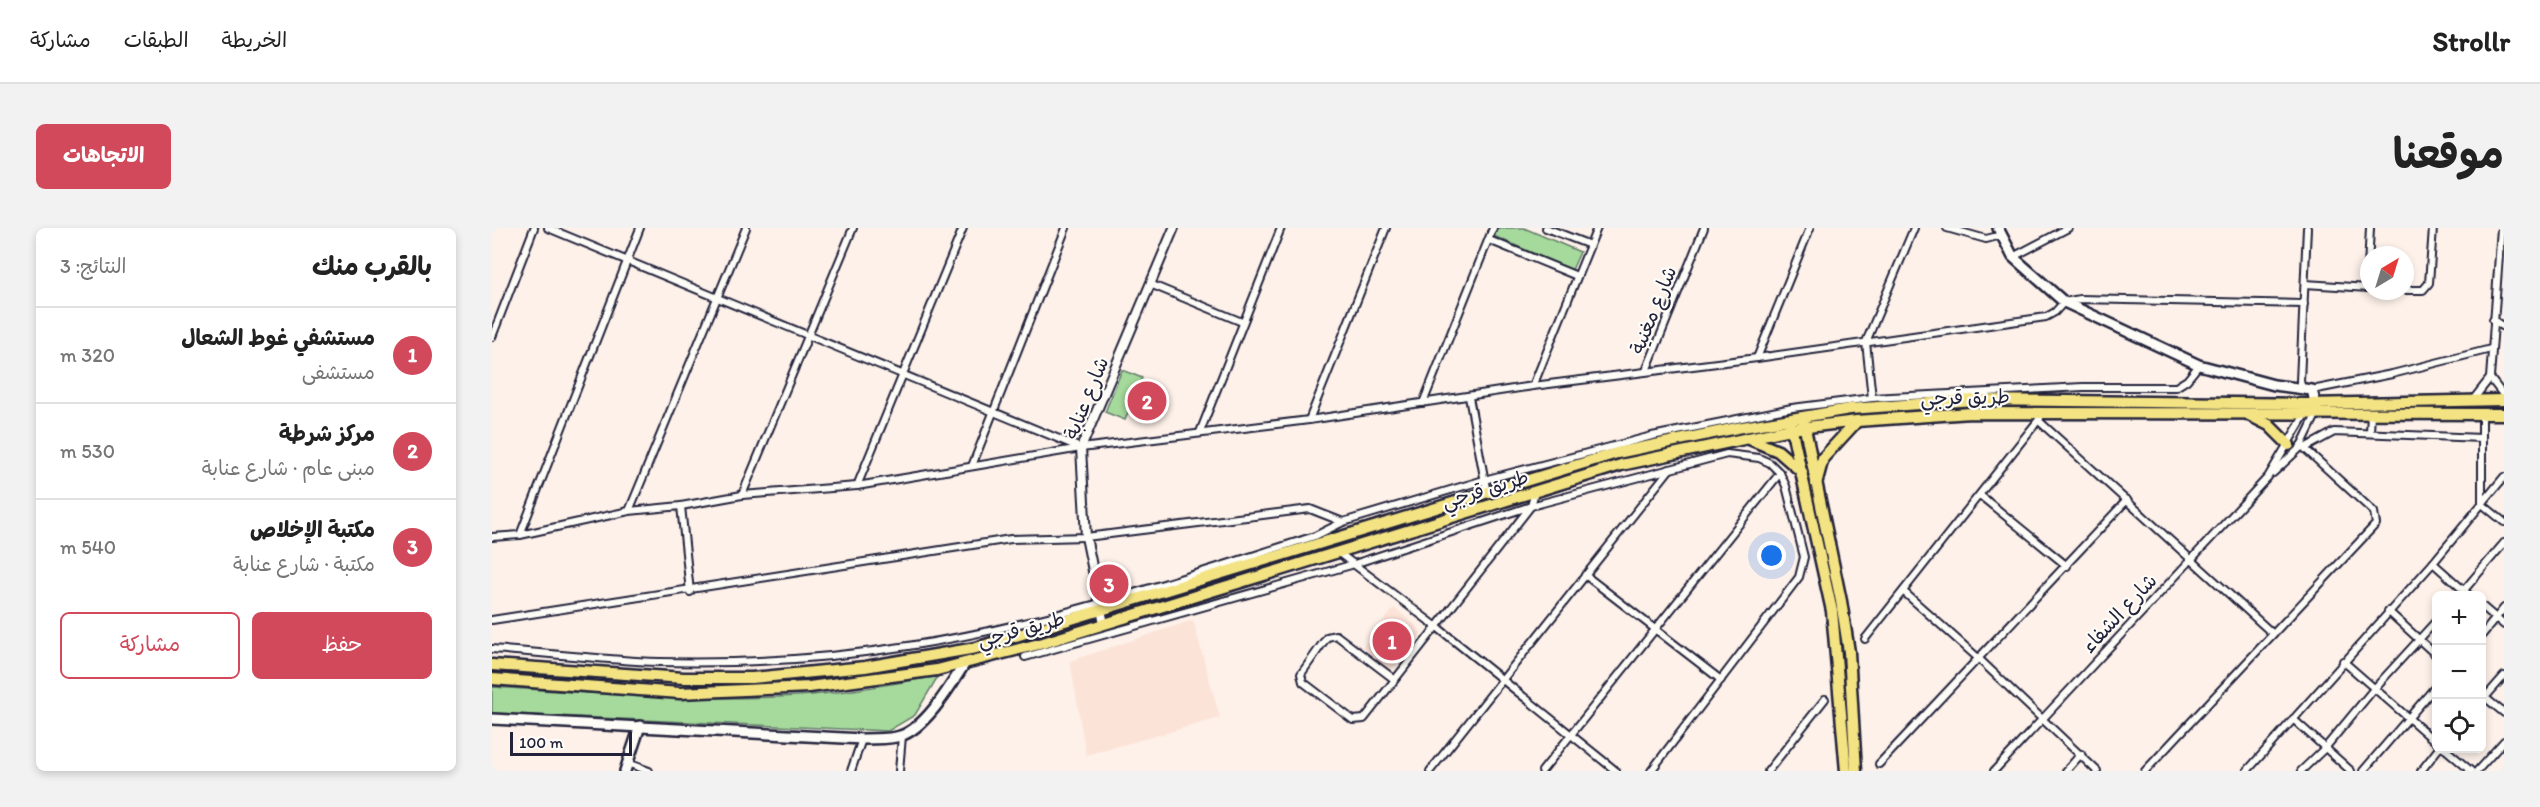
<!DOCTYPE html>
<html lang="ar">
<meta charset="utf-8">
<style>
:root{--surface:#fff;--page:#f2f2f2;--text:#222;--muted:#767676;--line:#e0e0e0;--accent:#d1495b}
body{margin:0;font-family:Itim,"Playpen Sans Arabic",sans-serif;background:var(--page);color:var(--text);direction:rtl}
.controls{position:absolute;right:18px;bottom:18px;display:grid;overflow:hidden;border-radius:9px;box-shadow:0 3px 9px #0003}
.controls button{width:54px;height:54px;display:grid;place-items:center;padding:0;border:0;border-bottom:2px solid var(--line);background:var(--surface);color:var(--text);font:30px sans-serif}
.compass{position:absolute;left:1868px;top:18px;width:54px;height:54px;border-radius:50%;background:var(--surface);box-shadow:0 3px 9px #0003;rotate:38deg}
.scale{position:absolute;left:18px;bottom:15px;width:122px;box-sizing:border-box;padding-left:6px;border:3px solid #22223b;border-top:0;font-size:16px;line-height:21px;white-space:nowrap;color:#22223b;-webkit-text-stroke:4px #fdfcf7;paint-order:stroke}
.you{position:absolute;left:1280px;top:328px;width:21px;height:21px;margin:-15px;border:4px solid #fff;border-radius:50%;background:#1a73e8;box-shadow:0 0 0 9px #1a73e833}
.badge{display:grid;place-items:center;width:39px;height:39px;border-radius:50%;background:var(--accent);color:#fff;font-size:20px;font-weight:700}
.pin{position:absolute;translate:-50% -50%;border:3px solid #fff;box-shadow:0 2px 6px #0006}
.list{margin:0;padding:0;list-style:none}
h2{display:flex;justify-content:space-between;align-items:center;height:78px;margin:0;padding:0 24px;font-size:26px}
h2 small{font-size:20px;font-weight:400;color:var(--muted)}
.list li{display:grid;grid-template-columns:39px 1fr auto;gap:18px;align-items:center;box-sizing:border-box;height:96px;padding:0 24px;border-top:2px solid var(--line)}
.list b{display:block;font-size:22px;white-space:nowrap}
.list p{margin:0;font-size:20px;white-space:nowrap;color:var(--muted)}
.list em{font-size:20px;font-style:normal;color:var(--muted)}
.actions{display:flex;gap:12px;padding:18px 24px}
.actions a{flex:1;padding:14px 0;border:2px solid var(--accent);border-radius:9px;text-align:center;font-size:21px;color:var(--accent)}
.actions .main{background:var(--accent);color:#fff}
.icon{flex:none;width:33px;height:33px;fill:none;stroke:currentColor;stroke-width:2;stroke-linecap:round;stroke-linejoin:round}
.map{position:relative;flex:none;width:2012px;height:543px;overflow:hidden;direction:ltr;border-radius:9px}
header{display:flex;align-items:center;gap:36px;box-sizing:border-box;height:84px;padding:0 30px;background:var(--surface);border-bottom:2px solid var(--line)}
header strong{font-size:28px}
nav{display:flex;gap:33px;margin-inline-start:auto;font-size:21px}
.intro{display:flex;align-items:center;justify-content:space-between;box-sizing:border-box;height:144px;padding:0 36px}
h1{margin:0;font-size:42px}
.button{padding:15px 27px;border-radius:9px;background:var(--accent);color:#fff;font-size:21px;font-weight:700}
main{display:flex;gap:36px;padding:0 36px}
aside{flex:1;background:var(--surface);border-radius:9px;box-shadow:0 3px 9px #0003}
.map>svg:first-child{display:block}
</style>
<header>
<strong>Strollr</strong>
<nav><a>الخريطة</a><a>الطبقات</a><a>مشاركة</a></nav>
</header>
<div class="intro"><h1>موقعنا</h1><a class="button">الاتجاهات</a></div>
<main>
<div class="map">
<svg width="2012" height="543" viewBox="0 0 2012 543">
<rect width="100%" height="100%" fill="#fdf1e9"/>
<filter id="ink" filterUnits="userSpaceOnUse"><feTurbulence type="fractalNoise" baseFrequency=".0167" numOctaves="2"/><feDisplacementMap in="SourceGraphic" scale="12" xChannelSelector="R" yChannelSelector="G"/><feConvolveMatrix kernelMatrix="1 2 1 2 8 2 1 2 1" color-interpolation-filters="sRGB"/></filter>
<g filter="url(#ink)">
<g fill="#fce3d8">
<polygon points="902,380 926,399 929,406 899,443 870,419"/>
<polygon points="701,392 728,490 594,527 578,433"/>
</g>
<g fill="#a6da9c" stroke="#647e6c" stroke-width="1.5">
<polygon points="1005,0 1032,0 1088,24 1080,42 1002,8"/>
<polygon points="630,142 650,150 633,192 613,184"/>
<path d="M446,448L423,487L396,503L0,485V459C102,465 203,474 306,468C353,465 399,456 446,448Z"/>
</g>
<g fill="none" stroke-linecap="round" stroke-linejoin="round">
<defs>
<g id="minor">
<polyline points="56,0 589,220 817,192 1041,158 1265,130 1554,89 1563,84 1572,74 1588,71 1812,76"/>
<polyline points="1054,0 1098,17"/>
<polyline points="1455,0 1494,11 1510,7"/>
<polyline points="997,12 1085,48"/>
<polyline points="1521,29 1576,0"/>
<polyline points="658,56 750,94"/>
<polyline points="1813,56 1877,60"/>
<polyline points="1875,60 1878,0"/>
<polyline points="1913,62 1931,62 1937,55 1941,0"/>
<polyline points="2001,92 2012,99"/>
<polyline points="0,109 42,0"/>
<polyline points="1265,130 1318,0"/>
<polyline points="1154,143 1212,0"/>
<polyline points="1998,150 2012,168"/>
<polyline points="1041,158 1105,0"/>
<polyline points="1810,161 1808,153 1815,0"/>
<polyline points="1820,162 1900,146 1999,121"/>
<polyline points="977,169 995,265"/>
<polyline points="1380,170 1374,114 1422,0"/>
<polyline points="1980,173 1998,150 2009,0"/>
<polyline points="931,175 1001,0"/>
<polyline points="817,192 894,0"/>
<polyline points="1547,193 1780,405"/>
<polyline points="708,204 789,0"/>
<polyline points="1878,204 1879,186"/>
<polyline points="1813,220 1842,204 1990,210"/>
<polyline points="480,238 574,0"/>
<polyline points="1781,245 1808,220 1825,185"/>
<polyline points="365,258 471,0"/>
<polyline points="1043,264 1039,278 1235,226 1267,230 1278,235 1288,245 1294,258 1312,329 1307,349 1159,543"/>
<polyline points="250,267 361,0"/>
<polyline points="1489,268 1575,338"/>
<polyline points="1990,276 1990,186"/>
<polyline points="1990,276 2012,294"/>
<polyline points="189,278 198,364"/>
<polyline points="137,283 254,0"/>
<polyline points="28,307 148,0"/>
<polyline points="0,309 28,307 137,283 189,278 250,267 365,258 589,220"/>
<polyline points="847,325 945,399 1124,543"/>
<polyline points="1941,335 1978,368"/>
<polyline points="1093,347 1229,452"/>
<polyline points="1412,364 1486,430 1605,543"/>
<polyline points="1967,368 2012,315"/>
<polyline points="1990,378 2012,397"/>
<polyline points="1896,383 1944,427"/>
<polyline points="0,392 519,311 594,309 818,281 851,294 992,252 1160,208 1300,180 1380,170 1591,159 1684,159 1695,152 1707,137"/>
<polyline points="1990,407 2012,380"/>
<polyline points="1373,411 1548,190"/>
<path d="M0,421C56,425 112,432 167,434C250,436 335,431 416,418C556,397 690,350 823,308L851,294"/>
<polyline points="533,429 859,337 1039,278 872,491 861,492 811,454 809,446 835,409 844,407 902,451"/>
<polyline points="1851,433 1944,514"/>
<polyline points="1990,467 2012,485"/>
<polyline points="1990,473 2012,448"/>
<polyline points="1801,491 1859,543"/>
<polyline points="1952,520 1979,543"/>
<polyline points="135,535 157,543"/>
<polyline points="1387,536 1635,272"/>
<polyline points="359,543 370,511"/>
<polyline points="407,543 410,508"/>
<polyline points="938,543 1178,241"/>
<polyline points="1050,543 1288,245"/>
<polyline points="1276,543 1333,471"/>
<polyline points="1502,543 1776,249 1814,185"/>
<polyline points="1574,543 1589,526"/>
<polyline points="1653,543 1884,296 1882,284 1809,217"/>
<polyline points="1755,543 1941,335 2012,249"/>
<polyline points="1809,543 1833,520 1881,462 1944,393"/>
<polyline points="1871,543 1944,458"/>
<polyline points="1929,543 1947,520"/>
<polyline points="1985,543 2012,513"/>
</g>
<polyline id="tertiary" points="612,396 594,309 589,220 682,0"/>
<g id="secondary">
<polyline points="1506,0 1521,29 1572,74 1707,137 1782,157 1820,162 1825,182"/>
<path d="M0,491L370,511C382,510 397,512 408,508C434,500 459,457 473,435"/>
<polyline points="133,543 148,498"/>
</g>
<g id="primary">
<polyline points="1311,191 1349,373 1357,424 1364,543"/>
<polyline points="1298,194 1340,383 1354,543"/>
</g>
<g id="trunk">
<polyline points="1757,187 1777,197 1797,217"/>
<polyline points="1255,210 1286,223 1310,244"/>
<polyline points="1324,256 1331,230 1365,193"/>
<polyline points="0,437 192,450 260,450 373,439 484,420 1125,225 1245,200 1358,181 1482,172 1815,176 2012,172"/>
<polyline points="0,451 188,465 317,459 445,442 551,415 1129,237 1299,201 1365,193 1479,185 2012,186"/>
</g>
</defs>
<use href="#minor" stroke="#22223b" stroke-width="10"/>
<use href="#tertiary" stroke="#22223b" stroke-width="12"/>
<use href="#secondary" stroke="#22223b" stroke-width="14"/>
<use href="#primary" stroke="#22223b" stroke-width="15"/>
<use href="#trunk" stroke="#22223b" stroke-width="15"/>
<use href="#minor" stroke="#fdfcf7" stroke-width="6"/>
<use href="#tertiary" stroke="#fdfcf7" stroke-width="8"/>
<use href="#secondary" stroke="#fdfcf7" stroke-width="9"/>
<use href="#primary" stroke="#f4e382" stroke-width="10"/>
<use href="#trunk" stroke="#f4e382" stroke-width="10"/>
</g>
</g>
<g text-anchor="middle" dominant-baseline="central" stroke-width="4.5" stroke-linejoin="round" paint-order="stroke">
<g font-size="20" fill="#22223b" stroke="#fdfcf7">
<text transform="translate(1161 82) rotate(-68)">شارع مغنية</text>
<text transform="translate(1473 169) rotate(-1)">طريق قرجي</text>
<text transform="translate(594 170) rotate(-68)">شارع عنابة</text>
<text transform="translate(993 261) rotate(-17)">طريق قرجي</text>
<text transform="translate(1627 385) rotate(-47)">شارع الشفاء</text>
<text transform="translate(529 401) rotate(-15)">طريق قرجي</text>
</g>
</g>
</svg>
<div class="controls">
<button>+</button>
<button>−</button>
<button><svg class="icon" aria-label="locate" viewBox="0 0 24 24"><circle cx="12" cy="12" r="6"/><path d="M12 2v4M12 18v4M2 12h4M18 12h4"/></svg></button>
</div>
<svg class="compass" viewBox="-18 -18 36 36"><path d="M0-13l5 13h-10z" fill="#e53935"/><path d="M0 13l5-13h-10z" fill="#767676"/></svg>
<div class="scale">100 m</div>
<div class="you"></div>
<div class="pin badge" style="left:900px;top:413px">1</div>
<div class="pin badge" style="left:655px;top:173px">2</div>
<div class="pin badge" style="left:617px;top:356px">3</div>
</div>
<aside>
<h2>بالقرب منك<small>النتائج: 3</small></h2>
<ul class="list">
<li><span class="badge">1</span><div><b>مستشفي غوط الشعال</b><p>مستشفى</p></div><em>320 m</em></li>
<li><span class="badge">2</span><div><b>مركز شرطة</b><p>مبنى عام · شارع عنابة</p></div><em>530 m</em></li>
<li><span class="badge">3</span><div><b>مكتبة الإخلاص</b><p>مكتبة · شارع عنابة</p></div><em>540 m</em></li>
</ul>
<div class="actions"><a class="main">حفظ</a><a>مشاركة</a></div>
</aside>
</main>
